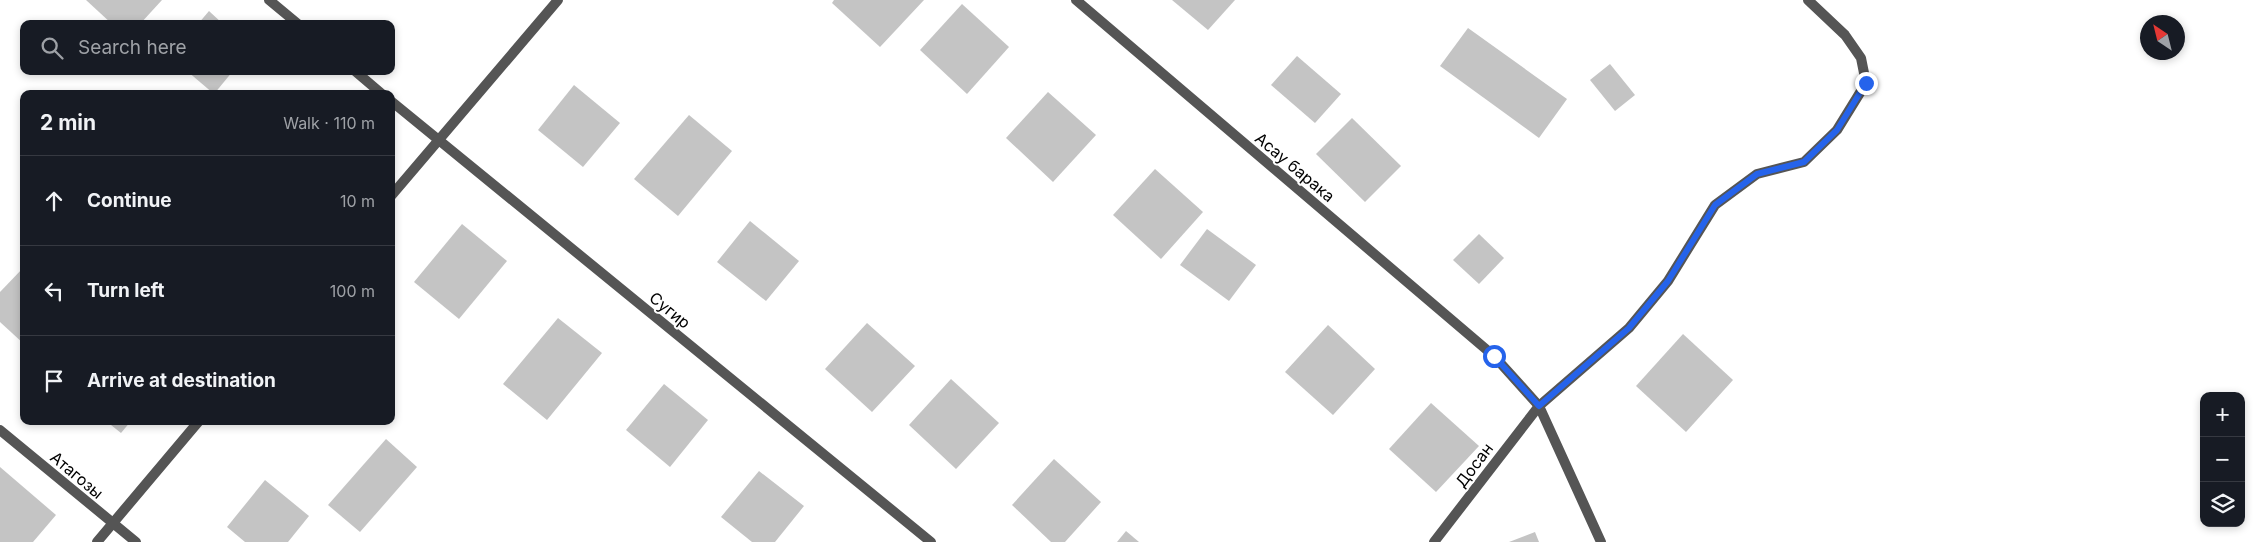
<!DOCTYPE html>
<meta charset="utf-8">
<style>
:root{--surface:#171b24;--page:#20242c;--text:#f1f3f6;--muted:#9ea1a6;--line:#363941}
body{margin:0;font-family:Inter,sans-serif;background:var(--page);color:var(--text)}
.controls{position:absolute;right:15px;bottom:15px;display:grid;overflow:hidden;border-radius:10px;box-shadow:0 2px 8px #0003}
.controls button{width:45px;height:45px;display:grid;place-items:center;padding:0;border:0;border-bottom:1px solid var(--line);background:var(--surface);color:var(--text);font:25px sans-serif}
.compass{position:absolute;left:2140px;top:15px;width:45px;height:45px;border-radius:50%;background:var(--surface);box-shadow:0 2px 8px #0003;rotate:325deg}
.stop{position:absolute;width:15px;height:15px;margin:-11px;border:4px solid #2563eb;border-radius:50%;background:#fff}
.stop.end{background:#2563eb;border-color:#fff;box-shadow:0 1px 5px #0008}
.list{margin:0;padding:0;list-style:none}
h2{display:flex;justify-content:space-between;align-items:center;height:65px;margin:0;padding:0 20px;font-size:21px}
h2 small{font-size:16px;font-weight:400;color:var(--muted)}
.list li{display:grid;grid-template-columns:32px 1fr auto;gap:15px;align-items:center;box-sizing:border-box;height:90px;padding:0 20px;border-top:1px solid var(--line)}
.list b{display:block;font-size:19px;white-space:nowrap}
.list em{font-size:16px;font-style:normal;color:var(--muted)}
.icon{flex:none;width:28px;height:28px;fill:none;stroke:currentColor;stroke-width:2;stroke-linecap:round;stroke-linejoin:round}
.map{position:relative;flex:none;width:2260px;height:542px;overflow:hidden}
.search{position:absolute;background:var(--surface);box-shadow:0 2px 8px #0003;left:20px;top:20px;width:375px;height:55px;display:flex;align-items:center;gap:12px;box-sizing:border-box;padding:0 18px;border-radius:10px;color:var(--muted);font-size:19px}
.panel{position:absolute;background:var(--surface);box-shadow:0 2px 8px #0003;left:20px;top:90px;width:375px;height:335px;border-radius:10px}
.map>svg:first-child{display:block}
</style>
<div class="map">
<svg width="2260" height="542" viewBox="0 0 2260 542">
<rect width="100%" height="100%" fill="#fff"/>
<g fill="#c4c4c4">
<polygon points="86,0 162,0 140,24 112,24"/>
<polygon points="834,0 924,0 880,47 832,3"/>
<polygon points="1172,0 1235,0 1208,30"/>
<polygon points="962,4 1009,47 967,94 920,50"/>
<polygon points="209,11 223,24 198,24"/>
<polygon points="1468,28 1567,99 1539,138 1440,66"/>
<polygon points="1297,56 1341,94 1315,123 1271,85"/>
<polygon points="1610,64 1635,95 1615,111 1590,80"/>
<polygon points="187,71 233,71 214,94"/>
<polygon points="574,85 620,123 583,167 538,130"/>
<polygon points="1048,92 1096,135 1053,182 1006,138"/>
<polygon points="689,115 732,151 678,216 634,179"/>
<polygon points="1352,118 1401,166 1365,202 1316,154"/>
<polygon points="1155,169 1203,212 1161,259 1113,215"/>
<polygon points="750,221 799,261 766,301 717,262"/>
<polygon points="462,224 507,261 459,319 414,282"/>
<polygon points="1207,229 1256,265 1229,301 1180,265"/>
<polygon points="1479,234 1504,258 1479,284 1453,260"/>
<polygon points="24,267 24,344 0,322 0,292"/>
<polygon points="558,318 602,353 547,420 503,384"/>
<polygon points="867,323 915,366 872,412 825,369"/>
<polygon points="1328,325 1375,369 1333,415 1285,372"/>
<polygon points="1683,334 1733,380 1686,432 1636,386"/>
<polygon points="951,379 999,423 956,469 909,425"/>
<polygon points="664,384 708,420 670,467 626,430"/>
<polygon points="1431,403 1479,446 1436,492 1389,449"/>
<polygon points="106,421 131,421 121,433"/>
<polygon points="386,439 417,467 360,532 328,505"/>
<polygon points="1054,459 1101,502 1065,542 1051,542 1012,505"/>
<polygon points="0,467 56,515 33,542 0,542"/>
<polygon points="759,471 804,506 775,542 752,542 721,517"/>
<polygon points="265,480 309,516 288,542 245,542 227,527"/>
<polygon points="1126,531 1139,542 1117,542"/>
<polygon points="1535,532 1539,542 1509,542"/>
</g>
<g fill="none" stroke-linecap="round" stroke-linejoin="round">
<g stroke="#555" stroke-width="10">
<polyline points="269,0 298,24"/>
<polyline points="1076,0 1494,356 1539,406 1601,542"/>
<polyline points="355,71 382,94"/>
<polyline points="391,101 931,542"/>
<polyline points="391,196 558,0"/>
<polyline points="0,430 136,542"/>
<polyline points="97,542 199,421"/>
<polyline points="1434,542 1539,406 1629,328 1668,281 1715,205 1757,174 1804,162 1837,130 1866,83 1861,58 1845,35 1808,0"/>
</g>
</g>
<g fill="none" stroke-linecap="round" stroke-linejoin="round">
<polyline stroke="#2563eb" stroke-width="6" points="1494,356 1539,406 1629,328 1668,281 1715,205 1757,174 1804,162 1837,130 1866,83"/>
</g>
<g text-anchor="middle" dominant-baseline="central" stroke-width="4" stroke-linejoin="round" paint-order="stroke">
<g font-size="16" fill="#000" stroke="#fff">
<text transform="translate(1295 167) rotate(40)">Асау барака</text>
<text transform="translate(670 310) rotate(39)">Сугир</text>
<text transform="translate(1474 465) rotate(-53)">Досан</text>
<text transform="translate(77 475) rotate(40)">Атагозы</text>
</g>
</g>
</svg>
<div class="controls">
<button>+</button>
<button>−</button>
<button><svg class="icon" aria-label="layers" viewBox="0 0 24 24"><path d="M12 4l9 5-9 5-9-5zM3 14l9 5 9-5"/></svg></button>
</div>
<svg class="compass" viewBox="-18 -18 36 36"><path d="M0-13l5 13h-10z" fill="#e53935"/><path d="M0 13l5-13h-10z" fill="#9ea1a6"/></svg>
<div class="stop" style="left:1494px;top:356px"></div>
<div class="stop end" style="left:1866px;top:83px"></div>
<div class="search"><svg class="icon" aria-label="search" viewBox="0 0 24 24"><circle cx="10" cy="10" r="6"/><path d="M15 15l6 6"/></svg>Search here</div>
<section class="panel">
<h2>2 min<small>Walk · 110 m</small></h2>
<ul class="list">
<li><svg class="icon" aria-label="ahead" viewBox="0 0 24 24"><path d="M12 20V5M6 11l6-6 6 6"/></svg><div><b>Continue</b></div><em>10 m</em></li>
<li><svg class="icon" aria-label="left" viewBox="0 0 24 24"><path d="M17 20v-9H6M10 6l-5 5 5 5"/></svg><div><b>Turn left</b></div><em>100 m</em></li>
<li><svg class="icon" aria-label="arrive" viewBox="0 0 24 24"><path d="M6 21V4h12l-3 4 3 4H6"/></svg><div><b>Arrive at destination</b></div></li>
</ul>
</section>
</div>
